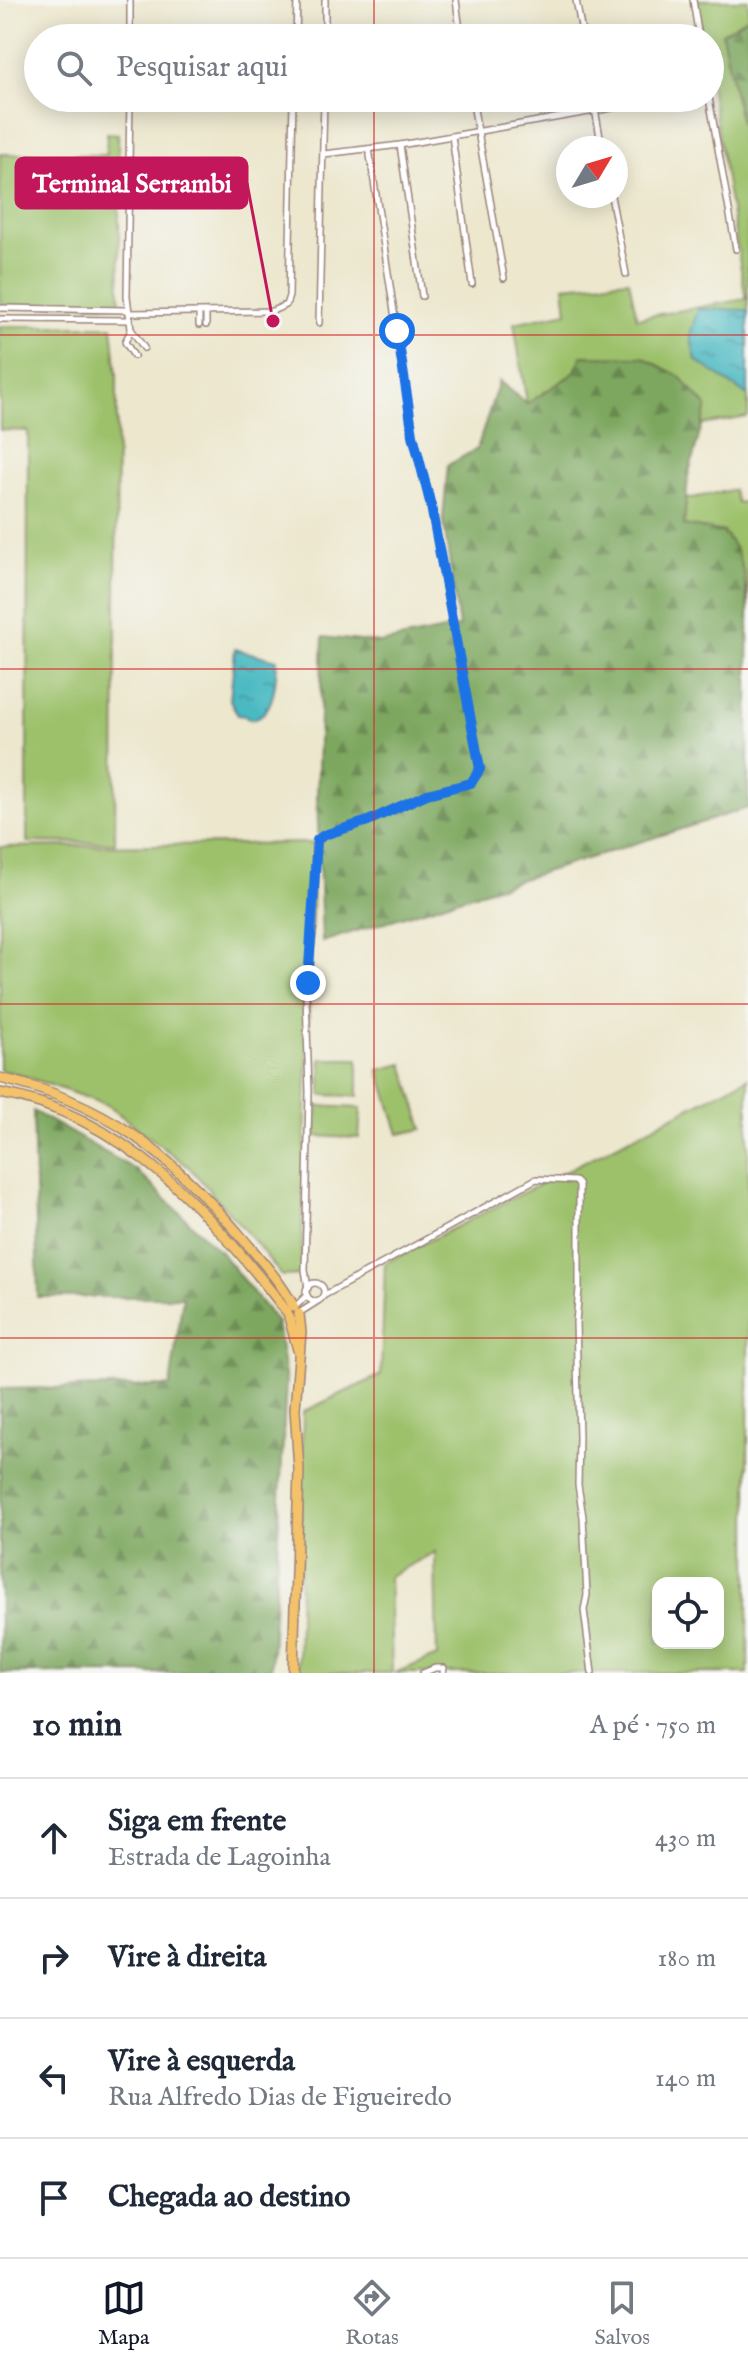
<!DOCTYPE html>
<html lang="pt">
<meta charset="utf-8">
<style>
:root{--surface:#fff;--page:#f2f2f3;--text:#1f2937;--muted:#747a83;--line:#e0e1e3;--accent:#111827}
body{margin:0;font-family:"IM FELL English",serif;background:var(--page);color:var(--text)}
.controls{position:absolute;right:24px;bottom:24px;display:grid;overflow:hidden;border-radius:16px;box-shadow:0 4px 20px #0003}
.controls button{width:72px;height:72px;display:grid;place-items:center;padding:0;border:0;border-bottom:2px solid var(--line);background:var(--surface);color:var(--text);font:40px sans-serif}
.compass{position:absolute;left:556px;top:136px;width:72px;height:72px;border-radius:50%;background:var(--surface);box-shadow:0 4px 20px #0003;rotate:52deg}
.stop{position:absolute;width:24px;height:24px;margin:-18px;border:6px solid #1a73e8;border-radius:50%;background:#fff}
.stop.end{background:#1a73e8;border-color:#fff;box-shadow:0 2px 8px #0008}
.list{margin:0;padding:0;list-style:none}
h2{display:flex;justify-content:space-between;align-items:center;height:104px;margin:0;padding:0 32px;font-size:34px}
h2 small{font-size:26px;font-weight:400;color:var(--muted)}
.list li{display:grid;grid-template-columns:52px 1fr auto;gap:24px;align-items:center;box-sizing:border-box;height:120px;padding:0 32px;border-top:2px solid var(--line)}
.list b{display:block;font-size:30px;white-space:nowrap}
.list p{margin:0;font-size:26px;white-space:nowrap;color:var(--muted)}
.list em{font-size:26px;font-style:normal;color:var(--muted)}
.icon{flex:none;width:44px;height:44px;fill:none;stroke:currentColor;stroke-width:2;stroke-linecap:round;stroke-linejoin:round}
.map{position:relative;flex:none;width:748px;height:1673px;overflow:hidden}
.search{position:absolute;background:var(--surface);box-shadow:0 4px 20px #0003;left:24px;right:24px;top:24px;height:88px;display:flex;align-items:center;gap:20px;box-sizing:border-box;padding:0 28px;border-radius:44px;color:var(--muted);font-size:30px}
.sheet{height:584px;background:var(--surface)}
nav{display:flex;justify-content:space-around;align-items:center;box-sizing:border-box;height:112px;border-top:2px solid var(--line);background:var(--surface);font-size:22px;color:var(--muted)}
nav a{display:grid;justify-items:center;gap:4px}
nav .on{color:var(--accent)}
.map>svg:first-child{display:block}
</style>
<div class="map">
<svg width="748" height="1673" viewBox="0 0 748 1673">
<defs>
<pattern id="forest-firs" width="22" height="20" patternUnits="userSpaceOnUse" patternTransform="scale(2)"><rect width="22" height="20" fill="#7da75f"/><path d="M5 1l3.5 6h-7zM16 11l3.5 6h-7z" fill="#68874f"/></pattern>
<pattern id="water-ripples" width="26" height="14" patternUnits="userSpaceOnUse" patternTransform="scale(2)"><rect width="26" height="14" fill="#4ab9c2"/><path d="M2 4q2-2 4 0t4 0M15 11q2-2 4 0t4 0" fill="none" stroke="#40969e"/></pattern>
</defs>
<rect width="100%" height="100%" fill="#f6f6f2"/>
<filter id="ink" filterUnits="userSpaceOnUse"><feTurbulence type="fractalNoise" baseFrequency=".0125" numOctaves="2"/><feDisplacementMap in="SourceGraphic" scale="16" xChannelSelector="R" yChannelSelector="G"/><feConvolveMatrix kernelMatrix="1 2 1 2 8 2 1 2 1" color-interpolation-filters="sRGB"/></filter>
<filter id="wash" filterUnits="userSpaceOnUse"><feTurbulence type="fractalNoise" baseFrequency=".006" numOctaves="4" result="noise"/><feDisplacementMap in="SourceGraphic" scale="32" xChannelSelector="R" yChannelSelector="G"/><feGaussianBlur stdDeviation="1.8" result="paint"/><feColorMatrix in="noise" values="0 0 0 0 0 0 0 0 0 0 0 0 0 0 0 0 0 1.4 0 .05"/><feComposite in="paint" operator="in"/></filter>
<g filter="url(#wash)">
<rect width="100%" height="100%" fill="#ece7cd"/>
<g fill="#9cc16b" stroke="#73704b" stroke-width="2" fill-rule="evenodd">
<polygon points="696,0 748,0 748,17 722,33 748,159 748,310 739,389 748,396 748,417 702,425 706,407 574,373 527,404 514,323 567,312 564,286 629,280 637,318 746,299 710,85 710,38 702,38"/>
<polygon points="107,133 118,134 120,305 0,305 0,154 106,155"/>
<polygon points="0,326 112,326 117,375 115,843 27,842 28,431 0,430"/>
<path d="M733,490L737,503L748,501V610C745,580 741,557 724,532L683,525L686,499Z"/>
<polygon points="314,843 301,1275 282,1276 255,1242 190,1168 107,1105 19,1074 0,1070 0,847"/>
<polygon points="321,1059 358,1059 358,1096 321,1095"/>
<polygon points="403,1064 423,1129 399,1134 379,1070"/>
<path d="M748,1078V1673H395L437,1656L435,1552L389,1576L392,1673H298L303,1412L381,1375L385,1263ZM658,1583H718V1643H658Z"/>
<polygon points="318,1106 361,1108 359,1138 316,1136"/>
</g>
<g fill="url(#forest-firs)" stroke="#646345" stroke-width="2">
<polygon points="748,17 748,159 722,33"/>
<polygon points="582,356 643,357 679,376 707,407 688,476 684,525 723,532 736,550 744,573 748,610 748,808 322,942 317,796 323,637 380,643 459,627 443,518 448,465 477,449 499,381 527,404 574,373"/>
<polygon points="33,1111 136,1170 222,1254 277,1322 286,1382 271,1673 0,1673 0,1389 170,1386 183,1297 38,1297"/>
</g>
<g fill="url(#water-ripples)" stroke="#4a6c76" stroke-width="2">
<polygon points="698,309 748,310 748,396 696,360 690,335"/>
<path d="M235,649L277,660C276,681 275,718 249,719L246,716L238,715L230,700Z"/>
</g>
</g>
<g filter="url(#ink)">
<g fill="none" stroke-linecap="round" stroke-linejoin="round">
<defs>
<g id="minor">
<polyline points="456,0 461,38"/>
<polyline points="576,0 583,38"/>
<polyline points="693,0 699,38"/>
<polyline points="130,38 130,0"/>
<polyline points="296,38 297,0"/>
<polyline points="325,38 325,0"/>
<polyline points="130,98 127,296 131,329 144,348"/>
<polyline points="472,98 504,278"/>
<polyline points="593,98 602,148"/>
<polyline points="709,98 736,249"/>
<polyline points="452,136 472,284"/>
<polyline points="400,145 422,296"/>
<polyline points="324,154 400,145 669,98"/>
<polyline points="611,196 626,274"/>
<polyline points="0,308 128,310"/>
<polyline points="129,313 272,311 286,305 289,296 293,98"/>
<polyline points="199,313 199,325"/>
<polyline points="0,319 130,320"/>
<polyline points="319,323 324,98"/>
<polyline points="206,325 206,313"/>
<polyline points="131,330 125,342 134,356"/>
<circle cx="315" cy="1292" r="9"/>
<polyline points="308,1288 305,1270 309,1092 306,996 314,920 315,845 324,835 368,821 427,794 471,783 480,769 431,506 413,435 369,149"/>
<polyline points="323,1296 536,1179 575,1181 579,1185 579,1289 576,1322 579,1437 578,1485 583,1517 587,1595 584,1610 592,1673"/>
<polyline points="295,1307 307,1295"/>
<polyline points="299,1313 318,1301"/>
<polyline points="423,1673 435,1668 444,1668 443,1673"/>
</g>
<g id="primary">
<path d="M0,1078C106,1102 168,1153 238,1233C258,1257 279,1279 294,1307"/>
<path d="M0,1093C123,1114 215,1217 287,1312"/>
<polyline points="289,1317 298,1350"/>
<polyline points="293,1673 299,1470 295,1409 301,1332 299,1314"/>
</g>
</defs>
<use href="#minor" stroke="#9b837c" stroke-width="8"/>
<use href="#primary" stroke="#9b837c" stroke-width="12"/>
<use href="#minor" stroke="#fff" stroke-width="5"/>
<use href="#primary" stroke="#f3c26a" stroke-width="9"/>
</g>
</g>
<g fill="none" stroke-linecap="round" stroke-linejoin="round" filter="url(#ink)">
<polyline stroke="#1a73e8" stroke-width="10" points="308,983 317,840 324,835 368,821 427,794 471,783 480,769 431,506 413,435 397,331"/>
</g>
<path fill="none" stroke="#d62828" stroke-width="2" stroke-opacity="0.55" d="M374,0V38M374,98V1673M0,335H748M0,669H748M0,1004H748M0,1338H748"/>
<path fill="none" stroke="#c2185b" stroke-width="3" d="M273 321L247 183"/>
<circle fill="#c2185b" stroke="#f6f6f2" stroke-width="3" cx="273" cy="321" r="8"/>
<rect fill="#c2185b" stroke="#c2185b" stroke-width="3" x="16" y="158" width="231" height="50" rx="8"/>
<g font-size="26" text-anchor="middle" font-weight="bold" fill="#fff">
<text x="132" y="192">Terminal Serrambi</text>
</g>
</svg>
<div class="controls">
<button><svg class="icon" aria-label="locate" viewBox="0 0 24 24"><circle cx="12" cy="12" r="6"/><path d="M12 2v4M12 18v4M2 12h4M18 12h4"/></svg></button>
</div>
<svg class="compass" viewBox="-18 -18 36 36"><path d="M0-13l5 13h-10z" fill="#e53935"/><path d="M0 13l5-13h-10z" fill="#747a83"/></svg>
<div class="stop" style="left:397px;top:331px"></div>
<div class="stop end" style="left:308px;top:983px"></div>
<div class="search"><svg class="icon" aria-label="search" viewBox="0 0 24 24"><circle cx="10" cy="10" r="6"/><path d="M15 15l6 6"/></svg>Pesquisar aqui</div>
</div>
<section class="sheet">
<h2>10 min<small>A pé · 750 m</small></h2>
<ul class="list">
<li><svg class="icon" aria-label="ahead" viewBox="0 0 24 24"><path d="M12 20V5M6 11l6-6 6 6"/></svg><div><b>Siga em frente</b><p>Estrada de Lagoinha</p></div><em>430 m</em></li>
<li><svg class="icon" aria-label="right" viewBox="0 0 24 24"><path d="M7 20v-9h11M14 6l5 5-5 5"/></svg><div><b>Vire à direita</b></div><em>180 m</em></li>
<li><svg class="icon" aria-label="left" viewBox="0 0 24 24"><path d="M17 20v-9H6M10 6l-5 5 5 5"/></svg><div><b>Vire à esquerda</b><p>Rua Alfredo Dias de Figueiredo</p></div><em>140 m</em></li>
<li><svg class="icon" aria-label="arrive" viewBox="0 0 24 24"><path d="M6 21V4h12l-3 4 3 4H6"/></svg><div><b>Chegada ao destino</b></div></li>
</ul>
</section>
<nav>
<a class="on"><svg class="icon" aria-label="map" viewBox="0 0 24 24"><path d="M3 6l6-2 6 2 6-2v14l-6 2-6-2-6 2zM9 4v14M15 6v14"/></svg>Mapa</a>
<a><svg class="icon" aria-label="directions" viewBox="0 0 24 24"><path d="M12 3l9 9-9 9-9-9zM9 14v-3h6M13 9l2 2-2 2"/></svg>Rotas</a>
<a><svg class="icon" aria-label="saved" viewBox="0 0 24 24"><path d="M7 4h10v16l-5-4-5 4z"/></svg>Salvos</a>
</nav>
